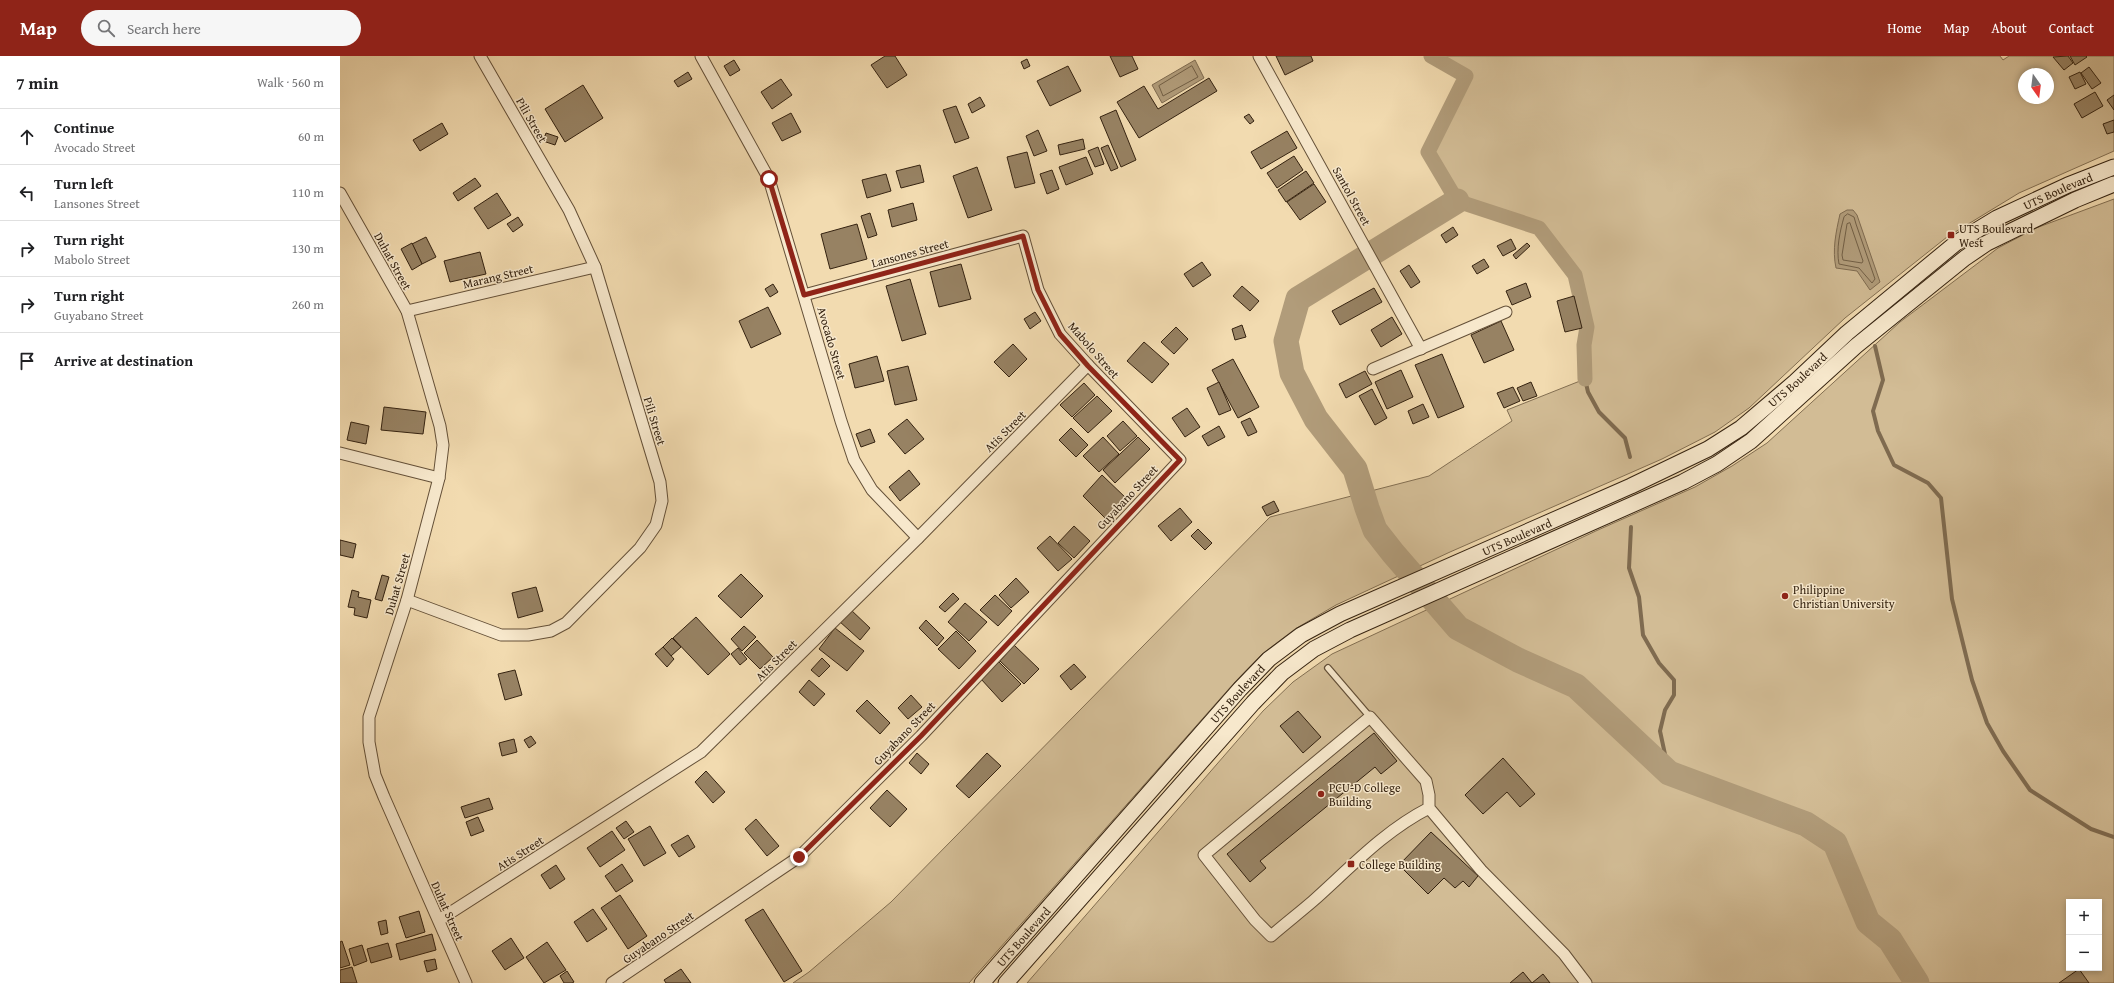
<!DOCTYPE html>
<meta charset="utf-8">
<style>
:root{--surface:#fff;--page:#f6f6f6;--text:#202124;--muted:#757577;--line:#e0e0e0;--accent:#8f2418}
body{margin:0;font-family:"Gentium Book Plus",serif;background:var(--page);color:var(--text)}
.controls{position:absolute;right:12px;bottom:12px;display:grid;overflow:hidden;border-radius:0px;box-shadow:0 2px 6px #0003}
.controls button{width:36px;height:36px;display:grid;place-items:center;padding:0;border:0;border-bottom:1px solid var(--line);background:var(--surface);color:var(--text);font:20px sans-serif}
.compass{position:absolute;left:1678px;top:12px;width:36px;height:36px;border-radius:50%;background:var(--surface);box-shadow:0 2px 6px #0003;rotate:166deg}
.stop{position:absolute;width:12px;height:12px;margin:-9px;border:3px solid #8f2418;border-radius:50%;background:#fff}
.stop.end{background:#8f2418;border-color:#fff;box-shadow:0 1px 4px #0008}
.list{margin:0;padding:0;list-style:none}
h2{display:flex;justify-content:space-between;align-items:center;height:52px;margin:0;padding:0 16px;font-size:17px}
h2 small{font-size:13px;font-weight:400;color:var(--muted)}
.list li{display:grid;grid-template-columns:26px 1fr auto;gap:12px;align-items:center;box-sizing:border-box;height:56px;padding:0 16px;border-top:1px solid var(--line)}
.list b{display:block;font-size:15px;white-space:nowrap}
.list p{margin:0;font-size:13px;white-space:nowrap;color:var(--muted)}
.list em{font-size:13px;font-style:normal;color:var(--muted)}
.icon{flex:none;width:22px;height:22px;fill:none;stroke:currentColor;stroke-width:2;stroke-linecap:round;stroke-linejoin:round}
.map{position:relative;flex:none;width:1774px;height:927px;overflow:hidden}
header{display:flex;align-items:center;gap:24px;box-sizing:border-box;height:56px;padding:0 20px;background:var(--accent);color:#fff}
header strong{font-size:19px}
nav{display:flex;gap:22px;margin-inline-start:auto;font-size:14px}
.search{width:280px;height:36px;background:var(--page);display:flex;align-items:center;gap:10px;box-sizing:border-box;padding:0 14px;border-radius:22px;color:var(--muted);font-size:15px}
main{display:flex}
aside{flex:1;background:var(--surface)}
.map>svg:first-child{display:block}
</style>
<header>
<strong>Map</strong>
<div class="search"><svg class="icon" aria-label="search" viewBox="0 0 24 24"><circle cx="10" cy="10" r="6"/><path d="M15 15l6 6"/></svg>Search here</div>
<nav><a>Home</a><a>Map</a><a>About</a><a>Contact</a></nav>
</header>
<main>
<aside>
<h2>7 min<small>Walk · 560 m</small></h2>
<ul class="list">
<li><svg class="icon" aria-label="ahead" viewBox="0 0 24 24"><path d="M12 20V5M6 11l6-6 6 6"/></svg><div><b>Continue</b><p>Avocado Street</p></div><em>60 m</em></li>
<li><svg class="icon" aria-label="left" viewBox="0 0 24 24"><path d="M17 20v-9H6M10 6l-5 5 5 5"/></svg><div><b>Turn left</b><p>Lansones Street</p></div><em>110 m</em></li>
<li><svg class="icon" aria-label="right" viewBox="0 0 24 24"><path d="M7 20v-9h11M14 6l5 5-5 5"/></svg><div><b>Turn right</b><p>Mabolo Street</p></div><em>130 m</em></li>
<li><svg class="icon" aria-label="right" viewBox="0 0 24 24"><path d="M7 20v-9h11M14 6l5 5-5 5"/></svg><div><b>Turn right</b><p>Guyabano Street</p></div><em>260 m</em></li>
<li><svg class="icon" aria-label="arrive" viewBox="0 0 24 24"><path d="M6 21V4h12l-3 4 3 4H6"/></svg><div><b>Arrive at destination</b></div></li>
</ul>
</aside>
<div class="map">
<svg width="1774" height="927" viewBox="0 0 1774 927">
<rect width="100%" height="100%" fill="#f2dbb0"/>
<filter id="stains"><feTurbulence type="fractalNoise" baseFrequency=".005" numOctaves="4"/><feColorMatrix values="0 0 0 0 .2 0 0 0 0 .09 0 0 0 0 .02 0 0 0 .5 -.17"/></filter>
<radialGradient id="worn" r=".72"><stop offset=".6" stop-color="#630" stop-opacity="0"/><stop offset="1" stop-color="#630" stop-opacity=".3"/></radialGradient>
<g fill="#d2bc95" stroke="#836f52" fill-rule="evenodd">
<path d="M1091,0H1660L1663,4L1669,0H1774V95L1679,137L1607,181L1505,262L1409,352L1375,376L1322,403L1110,496L996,549L955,573L922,598L894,627L629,927H453L469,916L551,846L930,461L1089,420L1172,365L1167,354L1245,323L1244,289L1247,271L1235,219L1198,172L1117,145L1088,96L1126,20ZM1684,18H1708V42H1684Z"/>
<path d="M1774,143V927H687L923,655L953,626L992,598L1258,474L1355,431L1392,410L1427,387L1560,266L1658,192L1696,172ZM1729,846H1759V912H1729Z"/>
</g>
<g fill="#b19c7a" stroke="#7f6b50">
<polygon points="855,4 864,22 822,47 812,29"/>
<path d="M1507,154H1513L1517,159L1540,226L1530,234L1517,215L1496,212C1492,194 1496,176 1500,158Z"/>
</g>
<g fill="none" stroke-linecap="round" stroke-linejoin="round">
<g stroke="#725f45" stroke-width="1">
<polygon points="852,10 858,21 823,40 819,30"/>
<path d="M1508,158L1514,161L1516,168L1535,223L1532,227L1519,212L1499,208C1496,193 1500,175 1504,161Z"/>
<polygon points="1510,167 1523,205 1522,207 1503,204 1502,199 1507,168"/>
</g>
<g stroke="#7f6b50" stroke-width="4">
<polyline points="1535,290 1543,324 1533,355 1538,375 1554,409 1588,427 1601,442 1612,543 1632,624 1647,667 1663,695 1690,734 1751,773 1774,781"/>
<polyline points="1245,323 1248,336 1259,356 1285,382 1290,401"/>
<polyline points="1291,471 1289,512 1299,541 1303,579 1319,607 1334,624 1334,639 1325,654 1320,675 1329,717"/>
</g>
<polyline stroke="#b19c7a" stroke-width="15" points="1091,0 1126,20 1088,96 1117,145 1199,172 1235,219 1247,271 1244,289 1245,323"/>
<polyline stroke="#b19c7a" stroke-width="25" points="1117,145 958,243 946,285 952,317 976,363 1015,413 1027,452 1035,474 1053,497 1118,572 1178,604 1236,630 1329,717 1466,768 1495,787 1528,866 1550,884 1577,927"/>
</g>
<g fill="#978263" stroke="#342210">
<polygon points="545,0 555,0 567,19 547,32 531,9"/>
<polygon points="770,0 792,0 798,13 780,21"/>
<polygon points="936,0 971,0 973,5 945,19"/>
<polygon points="1728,0 1733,7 1724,14 1713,1"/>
<polygon points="1730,0 1746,0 1747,1 1735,9"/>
<polygon points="687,3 690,10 684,13 681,6"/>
<polygon points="394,4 400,14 390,20 384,10"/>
<polygon points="728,10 741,35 710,50 697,25"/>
<polygon points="1749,11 1761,27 1752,33 1741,17"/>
<polygon points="348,16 352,23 338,31 334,25"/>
<polygon points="1740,16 1746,28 1735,33 1729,21"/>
<polygon points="869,22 877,35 799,82 777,46 804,30 818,53"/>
<polygon points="441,23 452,39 432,53 421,36"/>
<polygon points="243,29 263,62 225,86 205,53"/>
<polygon points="1755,36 1763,50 1742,62 1734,48"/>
<polygon points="1774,39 1774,54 1767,44"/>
<polygon points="640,41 645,50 632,57 628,48"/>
<polygon points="616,50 629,82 615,87 603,54"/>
<polygon points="776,54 796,104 781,111 760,61"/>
<polygon points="451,57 461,76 442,85 432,67"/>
<polygon points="909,58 914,65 910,68 904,61"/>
<polygon points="1774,64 1774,76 1767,78 1763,68"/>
<polygon points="102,67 108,78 80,95 73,84"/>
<polygon points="698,74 707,95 694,100 686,80"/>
<polygon points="947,75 957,92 921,113 911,96"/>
<polygon points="206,77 218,81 215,89 203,85"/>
<polygon points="743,83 745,93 720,99 718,89"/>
<polygon points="768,89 778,112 771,115 761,92"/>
<polygon points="758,91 764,108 755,111 748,95"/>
<polygon points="687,96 695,127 675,132 667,101"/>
<polygon points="954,100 963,114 937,132 927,117"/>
<polygon points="746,101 753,118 726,129 719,111"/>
<polygon points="580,109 584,126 561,132 556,115"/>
<polygon points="637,111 652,154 628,162 613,120"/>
<polygon points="712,114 719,133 707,138 700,118"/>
<polygon points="966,115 974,127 946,146 938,134"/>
<polygon points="546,118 551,135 527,142 522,124"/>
<polygon points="135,122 141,130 118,145 113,137"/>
<polygon points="974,128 986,146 960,164 947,146"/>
<polygon points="157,137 171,159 148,173 134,152"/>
<polygon points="573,147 577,164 552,171 548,154"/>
<polygon points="530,157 537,179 528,182 521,160"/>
<polygon points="178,161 183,169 173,176 167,168"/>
<polygon points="517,168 527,203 490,213 481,178"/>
<polygon points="1113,171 1118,179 1106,187 1101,179"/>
<polygon points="86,181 96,201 82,208 72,188"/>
<polygon points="1171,183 1176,193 1163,200 1157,190"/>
<polygon points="72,187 82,208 72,214 61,193"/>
<polygon points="1187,187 1190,190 1176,203 1173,199"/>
<polygon points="140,196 146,218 110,226 104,205"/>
<polygon points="1144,203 1149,211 1137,218 1132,210"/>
<polygon points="862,206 871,219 853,231 844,218"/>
<polygon points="621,208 631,243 599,251 590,216"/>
<polygon points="1069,209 1080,226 1071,232 1060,215"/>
<polygon points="570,223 586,278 562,285 546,230"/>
<polygon points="1186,227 1191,241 1172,249 1166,235"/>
<polygon points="433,228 438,236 430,241 425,233"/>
<polygon points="902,230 919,245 910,255 893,240"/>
<polygon points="1034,232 1042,246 1000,269 992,255"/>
<polygon points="1234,240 1242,272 1225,276 1217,245"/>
<polygon points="428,251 441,278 411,292 399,265"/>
<polygon points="695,256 701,265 690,273 684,263"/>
<polygon points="1052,261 1062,278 1041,291 1031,274"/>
<polygon points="1161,265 1174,294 1144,307 1131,279"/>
<polygon points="902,269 906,281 895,284 892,273"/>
<polygon points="836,271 848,283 834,298 821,286"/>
<polygon points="804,286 829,308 812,327 787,305"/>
<polygon points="673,288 687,303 669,321 654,306"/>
<polygon points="1102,298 1124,351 1098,362 1075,309"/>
<polygon points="537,300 544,325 515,332 509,308"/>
<polygon points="893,303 919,351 898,362 872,314"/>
<polygon points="568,310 577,344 555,349 547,315"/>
<polygon points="1061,314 1073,341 1047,353 1035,326"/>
<polygon points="1025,315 1032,328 1006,342 999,328"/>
<polygon points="879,326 891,354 879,359 867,332"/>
<polygon points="1191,326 1197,340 1183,345 1177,332"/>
<polygon points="744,327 755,339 732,361 720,349"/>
<polygon points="1173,331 1180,345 1164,352 1157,337"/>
<polygon points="1032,333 1047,362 1035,369 1019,340"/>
<polygon points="757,340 772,355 748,377 733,362"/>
<polygon points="1083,348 1089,361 1073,368 1068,355"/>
<polygon points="44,351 86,356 83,378 41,374"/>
<polygon points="847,352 860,371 845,381 832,362"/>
<polygon points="910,362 917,376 908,380 901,366"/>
<polygon points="567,363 584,383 565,398 548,378"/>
<polygon points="783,365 797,380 780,395 767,380"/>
<polygon points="11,366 29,370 26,388 7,384"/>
<polygon points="879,370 885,381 868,390 862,380"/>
<polygon points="731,372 748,389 736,401 719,384"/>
<polygon points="530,373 535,386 521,391 516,378"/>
<polygon points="763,381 779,398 759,416 743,400"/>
<polygon points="798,381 810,393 775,427 763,414"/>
<polygon points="569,414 580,428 560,445 549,431"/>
<polygon points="762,419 787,443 767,464 743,440"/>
<polygon points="934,445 939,455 927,460 922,451"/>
<polygon points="840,452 852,466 831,485 818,470"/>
<polygon points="734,470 750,485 734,502 718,487"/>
<polygon points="858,473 872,487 865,494 851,480"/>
<polygon points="710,480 732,503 718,515 697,492"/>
<polygon points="0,484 16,488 13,502 0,499"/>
<polygon points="401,518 423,540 401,562 378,540"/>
<polygon points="42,519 49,521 42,545 35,543"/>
<polygon points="676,522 689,536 671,552 659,539"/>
<polygon points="196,531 203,555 178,562 172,537"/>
<polygon points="12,534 19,536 18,541 31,544 27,562 14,559 15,552 8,551"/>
<polygon points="613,537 619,543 605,556 599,551"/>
<polygon points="655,539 672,555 658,570 640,554"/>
<polygon points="625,547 647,566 629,585 608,566"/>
<polygon points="510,553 530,572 520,584 499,565"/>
<polygon points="356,561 390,598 368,619 333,582"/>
<polygon points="586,564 604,582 597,590 579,572"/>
<polygon points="404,570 416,581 402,595 391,583"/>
<polygon points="495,572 524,595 507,615 479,593"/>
<polygon points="616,575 636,595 619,613 598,593"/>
<polygon points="332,582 341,591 331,600 323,591"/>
<polygon points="417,584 433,601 420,613 404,597"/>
<polygon points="674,589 699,613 684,628 660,605"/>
<polygon points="323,591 334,603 327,611 315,598"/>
<polygon points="398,592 407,603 400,609 391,598"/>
<polygon points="482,602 490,610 479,621 471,614"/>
<polygon points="659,606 681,628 662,646 641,623"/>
<polygon points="734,608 746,621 731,634 720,620"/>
<polygon points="175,614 182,639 165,644 158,618"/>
<polygon points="469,624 485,638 474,650 459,636"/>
<polygon points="571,639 582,651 568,663 558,652"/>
<polygon points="527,644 550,667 540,678 516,655"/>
<polygon points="958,655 981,681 963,697 940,670"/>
<polygon points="1034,677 1057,705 1041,718 1035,711 920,805 926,812 910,826 887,798"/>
<polygon points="191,680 196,687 189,692 184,684"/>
<polygon points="174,683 177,696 162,700 159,687"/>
<polygon points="577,697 589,708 581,718 569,707"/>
<polygon points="647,697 661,710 629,742 616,730"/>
<polygon points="1163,702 1195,738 1180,751 1167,736 1143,758 1125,739"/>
<polygon points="366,715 385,736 373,747 355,726"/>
<polygon points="547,734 567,753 550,771 530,752"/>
<polygon points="149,742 153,753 125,762 121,751"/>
<polygon points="138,761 144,775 131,780 126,766"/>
<polygon points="416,763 439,790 427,800 405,773"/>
<polygon points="286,765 294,776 284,783 276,772"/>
<polygon points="310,770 326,797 304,810 288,783"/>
<polygon points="272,775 285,794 260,811 247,792"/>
<polygon points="1091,776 1138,820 1129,831 1123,825 1115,832 1104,822 1088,838 1059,809"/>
<polygon points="348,779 355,791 339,801 331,789"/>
<polygon points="282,808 293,825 276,836 265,820"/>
<polygon points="216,809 225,823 210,833 201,819"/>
<polygon points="280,839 307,880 288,893 261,852"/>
<polygon points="253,853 267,873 247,886 234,866"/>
<polygon points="423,853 462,915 444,926 405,864"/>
<polygon points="79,855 85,876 66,882 59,861"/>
<polygon points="46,864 48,877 41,879 38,866"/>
<polygon points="92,878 96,894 60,904 56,888"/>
<polygon points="171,882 184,902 165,914 152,895"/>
<polygon points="2,885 10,909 0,912 0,886"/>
<polygon points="207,886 226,914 204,927 186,901"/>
<polygon points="48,887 52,901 31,907 27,893"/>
<polygon points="22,889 27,905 14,910 9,893"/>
<polygon points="95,903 97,913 87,916 84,905"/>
<polygon points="12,911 17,927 0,927 0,914"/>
<polygon points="341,913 351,927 326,927 324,924"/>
<polygon points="1739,913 1749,927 1719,927"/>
<polygon points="227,915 234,926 232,927 224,927 220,920"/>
<polygon points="1183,916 1192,927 1203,918 1210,927 1170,927"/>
</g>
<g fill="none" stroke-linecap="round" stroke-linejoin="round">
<defs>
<polyline id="lane" points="988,612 1030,661"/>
<g id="street">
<polyline points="361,0 429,123 501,365 514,404 532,434 578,482"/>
<polyline points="919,0 1081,293"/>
<polyline points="0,137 67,255 100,370 103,389 99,422 67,544 29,661 29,686 35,719 44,741 126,927"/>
<polyline points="67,255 255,211"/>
<polyline points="1033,313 1166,256"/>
<polyline points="0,397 99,422"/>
<polyline points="67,544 161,579 188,579 211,575 226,567 300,492 316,469 322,445 320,426 255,211 229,154 140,0"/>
<path d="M1089,752C1044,775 1010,812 973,845C959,857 945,868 931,880L915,864L864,799L1030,661L1086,725L1089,739V752L1141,814L1224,898L1246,927"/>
<polyline points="99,864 361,696 578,482 748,309"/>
<polyline points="272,927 459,801 581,680 840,404 748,309 720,278 698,234 683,180 464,239"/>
</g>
<g id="secondary">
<path id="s1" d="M642,927L900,633L929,603L961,579L1000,558L1291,430L1368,393L1401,372L1455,326L1507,277L1616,187L1657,162L1728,129L1774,111"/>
<polyline points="666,927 913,647 942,617 974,593 1010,574 1343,426 1377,408 1411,385 1516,290 1625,202 1647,187 1735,144 1774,128"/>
</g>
</defs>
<use href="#lane" stroke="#645038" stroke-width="8"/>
<use href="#street" stroke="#645038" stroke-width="13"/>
<use href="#secondary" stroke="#342210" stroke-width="17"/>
<use href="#lane" stroke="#f7e8cc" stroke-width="5.5"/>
<use href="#street" stroke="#f7e8cc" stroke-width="11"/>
<use href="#secondary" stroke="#f7e8cc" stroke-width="15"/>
</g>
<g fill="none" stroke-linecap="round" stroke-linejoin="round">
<polyline stroke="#8f2418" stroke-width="5" points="429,123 464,239 683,180 698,234 720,278 748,310 840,404 581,680 459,801"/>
</g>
<g fill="#8f2418" stroke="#f7e8cc" stroke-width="1.5">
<rect x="1607" y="175" width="8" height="8" rx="2"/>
<circle cx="1445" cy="540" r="4"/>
<circle cx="981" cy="738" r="4"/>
<rect x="1007" y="804" width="8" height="8" rx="2"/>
</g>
<g text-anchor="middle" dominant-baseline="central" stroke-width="3" stroke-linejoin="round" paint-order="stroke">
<g font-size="12" fill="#342210" stroke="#f7e8cc">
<text transform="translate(192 64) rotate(60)">Pili Street</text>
<text stroke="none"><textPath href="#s1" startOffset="1358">UTS Boulevard</textPath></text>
<text transform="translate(1012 140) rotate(61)">Santol Street</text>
<text transform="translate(570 197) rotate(-15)">Lansones Street</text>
<text transform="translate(53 205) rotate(61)">Duhat Street</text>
<text transform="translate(158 220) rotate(-13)">Marang Street</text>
<text transform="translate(492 287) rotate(74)">Avocado Street</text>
<text transform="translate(754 294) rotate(49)">Mabolo Street</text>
<text stroke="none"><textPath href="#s1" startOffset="1034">UTS Boulevard</textPath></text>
<text transform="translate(315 365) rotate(73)">Pili Street</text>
<text transform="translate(665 375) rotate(-45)">Atis Street</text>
<text transform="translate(787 441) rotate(-47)">Guyabano Street</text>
<text stroke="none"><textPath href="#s1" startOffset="710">UTS Boulevard</textPath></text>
<text transform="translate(57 528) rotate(-74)">Duhat Street</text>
<text transform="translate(436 604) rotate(-45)">Atis Street</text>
<text stroke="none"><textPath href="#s1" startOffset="386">UTS Boulevard</textPath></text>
<text transform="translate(564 677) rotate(-46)">Guyabano Street</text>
<text transform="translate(180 797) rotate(-33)">Atis Street</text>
<text transform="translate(108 855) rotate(66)">Duhat Street</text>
<text transform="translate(318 881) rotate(-34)">Guyabano Street</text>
<text stroke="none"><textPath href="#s1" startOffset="62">UTS Boulevard</textPath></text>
</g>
<g font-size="12" fill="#342210" stroke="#f7e8cc" text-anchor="start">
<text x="1619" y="172">UTS Boulevard<tspan x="1619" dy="14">West</tspan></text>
<text x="1453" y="533">Philippine<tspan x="1453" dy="14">Christian University</tspan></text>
<text x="989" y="731">PCU-D College<tspan x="989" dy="14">Building</tspan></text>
<text x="1019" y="808">College Building</text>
</g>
</g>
<rect width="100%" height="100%" filter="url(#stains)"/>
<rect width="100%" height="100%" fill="url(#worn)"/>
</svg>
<div class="controls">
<button>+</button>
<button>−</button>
</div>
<svg class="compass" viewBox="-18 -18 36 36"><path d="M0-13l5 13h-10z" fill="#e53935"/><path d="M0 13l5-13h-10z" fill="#757577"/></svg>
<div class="stop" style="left:429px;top:123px"></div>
<div class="stop end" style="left:459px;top:801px"></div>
</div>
</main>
